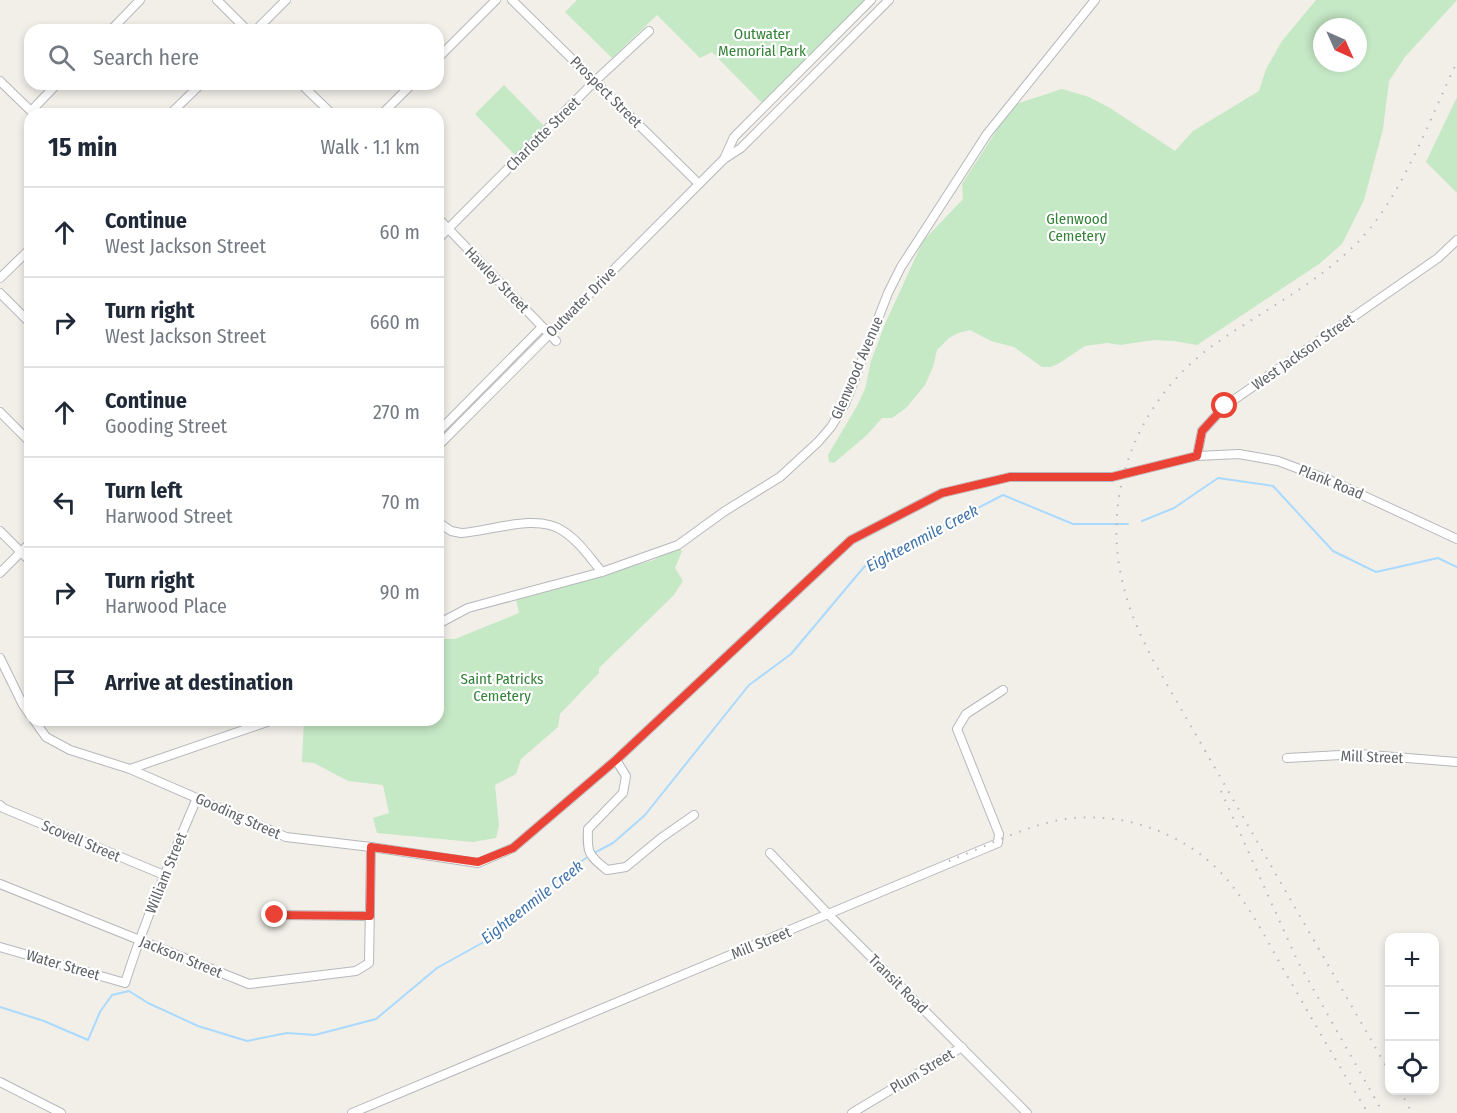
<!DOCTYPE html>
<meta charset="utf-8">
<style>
:root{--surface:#fff;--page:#f2f2f3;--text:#1f2937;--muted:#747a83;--line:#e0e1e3}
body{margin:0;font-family:"Fira Sans Condensed",sans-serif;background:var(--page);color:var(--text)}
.controls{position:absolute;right:18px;bottom:18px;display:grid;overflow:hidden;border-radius:12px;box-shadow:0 3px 9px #0003}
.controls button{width:54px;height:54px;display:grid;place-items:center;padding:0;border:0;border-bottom:2px solid var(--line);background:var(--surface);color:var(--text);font:30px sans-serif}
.compass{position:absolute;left:1313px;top:18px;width:54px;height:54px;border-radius:50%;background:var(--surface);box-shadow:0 3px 9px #0003;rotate:135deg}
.stop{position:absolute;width:18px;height:18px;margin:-14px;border:4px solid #ea4335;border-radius:50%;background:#fff}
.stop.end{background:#ea4335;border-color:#fff;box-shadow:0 2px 6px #0008}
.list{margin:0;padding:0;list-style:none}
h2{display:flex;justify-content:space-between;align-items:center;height:78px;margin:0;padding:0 24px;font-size:26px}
h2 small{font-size:20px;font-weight:400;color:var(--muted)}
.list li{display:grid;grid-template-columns:39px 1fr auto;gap:18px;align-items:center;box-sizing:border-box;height:90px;padding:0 24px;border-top:2px solid var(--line)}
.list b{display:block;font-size:22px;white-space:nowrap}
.list p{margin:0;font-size:20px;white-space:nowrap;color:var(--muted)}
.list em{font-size:20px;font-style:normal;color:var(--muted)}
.icon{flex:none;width:33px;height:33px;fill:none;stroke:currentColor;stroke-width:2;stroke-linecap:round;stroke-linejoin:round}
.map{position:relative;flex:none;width:1457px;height:1113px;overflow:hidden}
.search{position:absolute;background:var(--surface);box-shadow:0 3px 9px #0003;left:24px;top:24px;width:420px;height:66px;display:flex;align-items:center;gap:15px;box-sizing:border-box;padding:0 21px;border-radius:18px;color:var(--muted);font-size:22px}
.panel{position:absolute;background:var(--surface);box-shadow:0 3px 9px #0003;left:24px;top:108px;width:420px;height:618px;border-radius:18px}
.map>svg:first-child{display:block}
</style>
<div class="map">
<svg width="1457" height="1113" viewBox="0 0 1457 1113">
<rect width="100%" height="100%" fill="#f1efe8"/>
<g fill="#c5e8c5" fill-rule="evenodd">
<polygon points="577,0 865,0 762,103 712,52 700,58 657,15 612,58 565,12"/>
<path d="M1316,0H1457L1405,57L1389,81L1383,129L1364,200L1342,244L1319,264L1197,345L1174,341L1153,340L1121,345L1107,343L1085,346L1058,364L1050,367H1042L1014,347L991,341L970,330L958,333L949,338L937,350L933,367L925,385L906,408L892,418H882L867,435L834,463L829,462L828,455L857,406L865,389L871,361L885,324L923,241L963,199L962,184L1013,105L1062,89L1089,97L1110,108L1175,151L1193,131L1259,91L1266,69L1282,41ZM1322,27H1358V63H1322Z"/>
<polygon points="504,85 544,126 515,155 475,114"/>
<polygon points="1457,97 1457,193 1426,162"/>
<polygon points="677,547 682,551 675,568 683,581 674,595 599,668 599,673 560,714 558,727 521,759 516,774 495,785 499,825 496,838 473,842 377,833 373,818 389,813 383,785 348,781 314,763 302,762 304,720 438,720 438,639 455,639 519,613 516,599 654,560"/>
</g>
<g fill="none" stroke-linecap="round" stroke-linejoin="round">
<g stroke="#aadaff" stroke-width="2">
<polyline points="1142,521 1174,508 1218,478 1273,486 1333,551 1376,572 1438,558 1457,567"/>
<polyline points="594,853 613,843 645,815 749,685 791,654 864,567 1003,495 1073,524 1128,524"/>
<polyline points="0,1007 44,1021 88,1040 100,1012 112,995 129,991 148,1003 198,1026 247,1041 287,1033 315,1035 376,1019 437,968 482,943 527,909 563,874 589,856"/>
</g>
<defs>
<g id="minor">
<polyline points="217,0 247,30"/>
<polyline points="512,0 699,184"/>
<polyline points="111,30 140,0"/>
<polyline points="256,30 286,0"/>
<polyline points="438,58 496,0"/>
<polyline points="0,81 34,114"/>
<polyline points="301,84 332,114"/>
<polyline points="31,111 57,84"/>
<polyline points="170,114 201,84"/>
<polyline points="382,114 412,84"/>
<polyline points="724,159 734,137 871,0"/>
<polyline points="438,218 556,341"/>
<polyline points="438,239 595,81 649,31"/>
<polyline points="0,278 30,249"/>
<polyline points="0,293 30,323"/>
<polyline points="0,412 30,442"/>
<polyline points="438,432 542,327"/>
<polyline points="438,446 699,184 724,159 741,148 889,0"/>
<polyline points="1197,456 1202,431 1225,406 1438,258 1457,240"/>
<path d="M438,522L451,531L461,533C491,531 537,513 563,531C579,541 590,558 602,572"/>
<polyline points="0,531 30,561"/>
<polyline points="0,573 30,543"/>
<polyline points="438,624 468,608 602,572 678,545 725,511 780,477 818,442 831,427 845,404 888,293 901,267 987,134 1095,0"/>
<polyline points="0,658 23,705 30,715"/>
<polyline points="34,720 46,737 70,750 130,769 286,837 371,847 478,863 513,848 616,760 851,540 942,493 1010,477 1112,477 1197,456 1239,454 1278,461 1334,482 1457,539"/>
<polyline points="1287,758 1358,754 1457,762"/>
<path d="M616,760L626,776L623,793L588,829C587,853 588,855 607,870L626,867L661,838L694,815"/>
<polyline points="130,769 273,720"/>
<polyline points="0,805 3,808 164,875"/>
<polyline points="770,853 829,915 1027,1113"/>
<polyline points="0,884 249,984 356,971 369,963 371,847"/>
<polyline points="275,915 370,916"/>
<path d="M0,947L125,983C145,920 171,859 197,798"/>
<polyline points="0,1082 61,1113"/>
<polyline points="352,1113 998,843 999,834 957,729 966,714 1003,690"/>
<polyline points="852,1113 962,1047"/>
</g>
</defs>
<use href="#minor" stroke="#b5b8bc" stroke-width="10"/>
<use href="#minor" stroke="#fff" stroke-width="8"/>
<g stroke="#b6b7b8" stroke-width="2" stroke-dasharray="1.5 8" stroke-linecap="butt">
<polyline points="1221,791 1298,962 1383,1113"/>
<path d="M949,861C987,846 1032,822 1073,818C1132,813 1193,837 1230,883C1255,914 1272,951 1292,984C1317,1028 1342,1071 1368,1113"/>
<path d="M1390,1073L1153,660C1141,637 1130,613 1124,588C1099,496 1137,399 1215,344C1262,311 1315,285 1356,244C1402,198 1429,120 1457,62"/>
<polyline points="1400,1090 1412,1113"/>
</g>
</g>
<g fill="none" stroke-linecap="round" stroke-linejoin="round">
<polyline stroke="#ea4335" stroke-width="8" points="275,915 370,916 371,847 478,862 513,848 616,760 851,540 942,493 1010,477 1112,477 1197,456 1202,431 1225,406"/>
</g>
<g text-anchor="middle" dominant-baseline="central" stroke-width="4.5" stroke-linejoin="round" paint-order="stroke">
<g font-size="15" fill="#348238" stroke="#fff">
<text x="762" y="34">Outwater<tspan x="762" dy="17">Memorial Park</tspan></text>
<text x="1077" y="219">Glenwood<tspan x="1077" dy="17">Cemetery</tspan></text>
<text x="502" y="679">Saint Patricks<tspan x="502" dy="17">Cemetery</tspan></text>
</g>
<g font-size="15" fill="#5f6368" stroke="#fff">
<text transform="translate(606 92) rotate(45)">Prospect Street</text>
<text transform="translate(543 134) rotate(-45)">Charlotte Street</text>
<text transform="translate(497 280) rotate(46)">Hawley Street</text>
<text transform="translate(581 302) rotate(-45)">Outwater Drive</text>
<text transform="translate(1303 352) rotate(-35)">West Jackson Street</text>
<text transform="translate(857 368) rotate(-67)">Glenwood Avenue</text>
<text transform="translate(1331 482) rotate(22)">Plank Road</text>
<text transform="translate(1372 757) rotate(2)">Mill Street</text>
<text transform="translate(238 816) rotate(24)">Gooding Street</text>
<text transform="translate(81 841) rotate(23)">Scovell Street</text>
<text transform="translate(166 873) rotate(-68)">William Street</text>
<text transform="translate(761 943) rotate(-22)">Mill Street</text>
<text transform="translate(181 957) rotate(22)">Jackson Street</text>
<text transform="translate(63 965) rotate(16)">Water Street</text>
<text transform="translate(898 984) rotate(45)">Transit Road</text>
<text transform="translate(922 1071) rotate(-31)">Plum Street</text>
</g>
<g font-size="16" font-style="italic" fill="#4174aa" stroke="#fff">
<text transform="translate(922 538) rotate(-28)">Eighteenmile Creek</text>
<text transform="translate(532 902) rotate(-38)">Eighteenmile Creek</text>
</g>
</g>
</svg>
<div class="controls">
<button>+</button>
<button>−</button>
<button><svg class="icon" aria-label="locate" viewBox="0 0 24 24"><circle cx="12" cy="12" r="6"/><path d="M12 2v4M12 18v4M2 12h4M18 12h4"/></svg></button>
</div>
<svg class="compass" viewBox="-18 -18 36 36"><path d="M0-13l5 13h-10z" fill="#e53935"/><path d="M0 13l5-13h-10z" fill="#747a83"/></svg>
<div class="stop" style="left:1225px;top:406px"></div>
<div class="stop end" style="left:275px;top:915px"></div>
<div class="search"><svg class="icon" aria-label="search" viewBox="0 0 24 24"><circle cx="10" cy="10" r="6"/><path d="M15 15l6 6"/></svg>Search here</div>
<section class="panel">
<h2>15 min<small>Walk · 1.1 km</small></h2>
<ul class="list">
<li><svg class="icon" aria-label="ahead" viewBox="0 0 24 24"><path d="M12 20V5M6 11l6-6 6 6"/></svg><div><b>Continue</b><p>West Jackson Street</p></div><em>60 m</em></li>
<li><svg class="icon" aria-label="right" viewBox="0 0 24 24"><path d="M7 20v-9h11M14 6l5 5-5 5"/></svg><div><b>Turn right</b><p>West Jackson Street</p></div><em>660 m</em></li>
<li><svg class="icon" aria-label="ahead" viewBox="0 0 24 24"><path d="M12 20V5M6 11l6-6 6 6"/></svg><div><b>Continue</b><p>Gooding Street</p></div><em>270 m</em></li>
<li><svg class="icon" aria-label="left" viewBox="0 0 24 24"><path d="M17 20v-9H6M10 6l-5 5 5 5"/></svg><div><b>Turn left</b><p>Harwood Street</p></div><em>70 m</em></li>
<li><svg class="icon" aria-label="right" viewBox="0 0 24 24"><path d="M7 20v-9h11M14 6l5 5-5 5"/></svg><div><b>Turn right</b><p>Harwood Place</p></div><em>90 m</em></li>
<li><svg class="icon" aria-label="arrive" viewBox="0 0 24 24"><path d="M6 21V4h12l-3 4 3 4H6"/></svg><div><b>Arrive at destination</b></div></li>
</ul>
</section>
</div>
